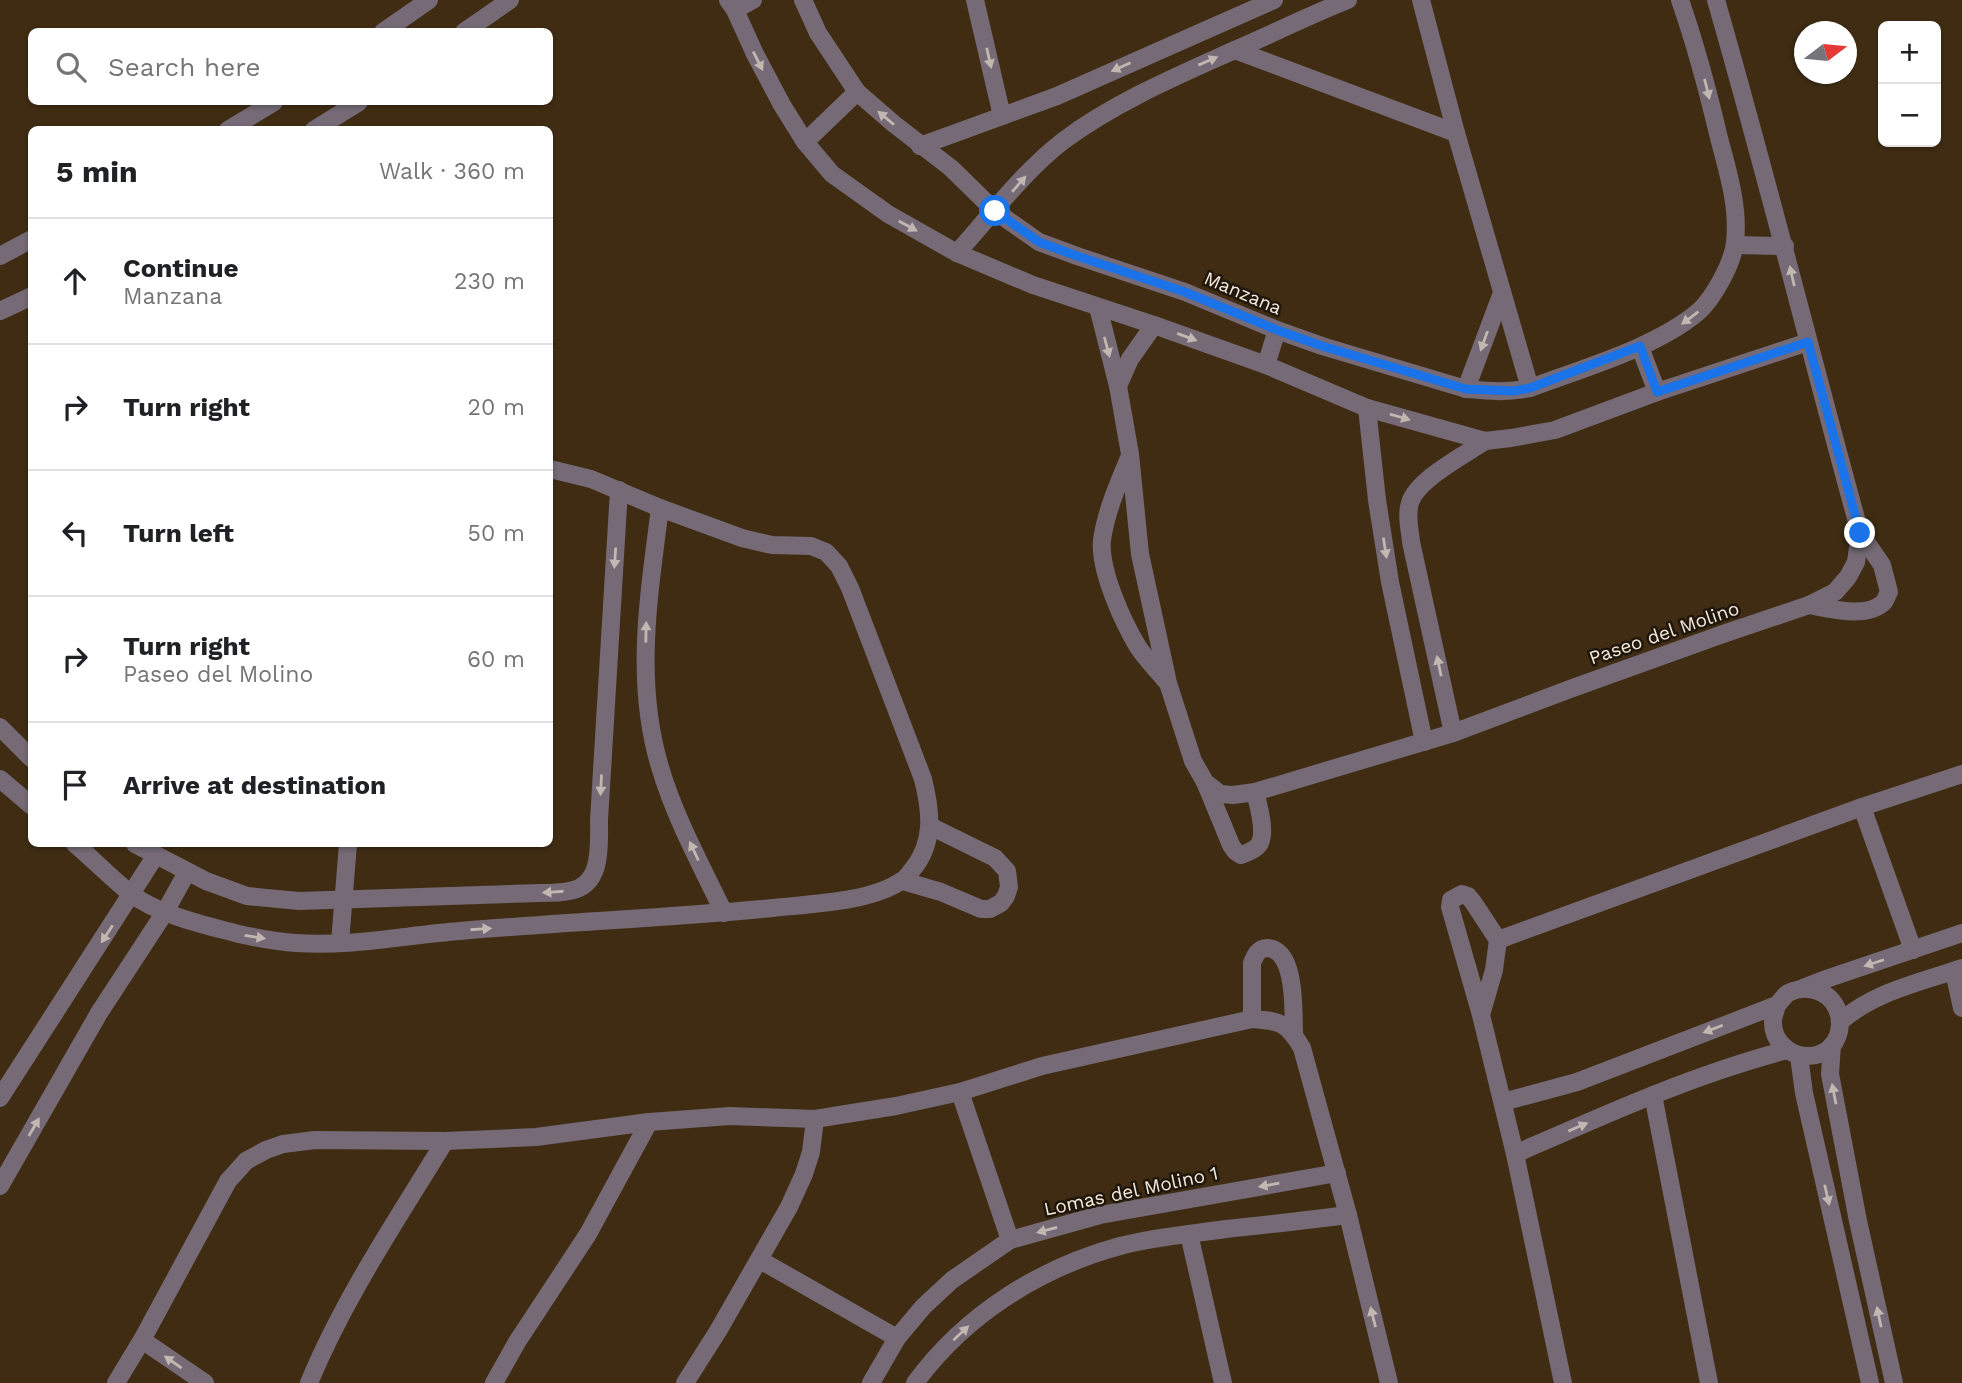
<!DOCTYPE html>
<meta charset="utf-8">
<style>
:root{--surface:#fff;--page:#f2f2f2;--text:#202124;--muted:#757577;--line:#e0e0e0}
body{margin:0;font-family:"Work Sans",sans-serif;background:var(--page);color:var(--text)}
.controls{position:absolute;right:21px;top:21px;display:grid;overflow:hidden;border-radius:10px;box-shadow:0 2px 5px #0004}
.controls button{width:63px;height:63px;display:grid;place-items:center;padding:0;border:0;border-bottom:2px solid var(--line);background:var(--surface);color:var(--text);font:35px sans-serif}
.compass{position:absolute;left:1794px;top:21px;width:63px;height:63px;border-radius:50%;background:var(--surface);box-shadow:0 2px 5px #0004;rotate:74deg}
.stop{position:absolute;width:21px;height:21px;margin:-16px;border:5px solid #1a73e8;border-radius:50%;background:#fff}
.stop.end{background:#1a73e8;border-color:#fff;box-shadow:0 2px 7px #0008}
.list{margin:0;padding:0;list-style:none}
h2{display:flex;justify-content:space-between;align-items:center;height:91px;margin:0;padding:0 28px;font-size:30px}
h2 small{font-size:23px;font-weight:400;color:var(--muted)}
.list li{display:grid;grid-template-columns:46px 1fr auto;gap:21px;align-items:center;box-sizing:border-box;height:126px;padding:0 28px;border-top:2px solid var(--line)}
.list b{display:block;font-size:26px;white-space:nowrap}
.list p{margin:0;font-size:23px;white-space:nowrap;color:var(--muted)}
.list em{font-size:23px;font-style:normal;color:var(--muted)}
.icon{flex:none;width:38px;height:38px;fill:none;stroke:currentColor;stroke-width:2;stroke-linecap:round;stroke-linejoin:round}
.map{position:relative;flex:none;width:1962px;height:1383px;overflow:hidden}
.search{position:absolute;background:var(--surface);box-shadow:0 2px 5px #0004;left:28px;top:28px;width:525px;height:77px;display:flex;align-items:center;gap:18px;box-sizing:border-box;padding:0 24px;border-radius:10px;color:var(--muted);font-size:26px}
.panel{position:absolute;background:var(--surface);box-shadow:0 2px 5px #0004;left:28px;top:126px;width:525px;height:721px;border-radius:10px}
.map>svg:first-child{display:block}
</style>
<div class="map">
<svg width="1962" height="1383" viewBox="0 0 1962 1383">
<rect width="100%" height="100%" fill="#3f2c13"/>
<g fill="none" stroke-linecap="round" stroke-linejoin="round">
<g stroke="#756a75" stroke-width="18">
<polyline points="728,0 735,10 755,54 782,105 805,142 832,174 888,214 957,253 1033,285 1154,325 1266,365 1367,408 1485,441 1511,438 1555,430 1657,392 1808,342"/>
<path d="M803,0L818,33L857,92L894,124L951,168L995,211L1039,242L1077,256L1185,292L1277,330L1322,346L1466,389C1488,391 1508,393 1530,388C1583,368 1655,348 1698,312C1713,299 1733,263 1735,242C1739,207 1728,172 1719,138C1708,91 1696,46 1680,0"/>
<polyline points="975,0 1002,116"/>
<polyline points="1421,0 1456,133 1530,388"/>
<polyline points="735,10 753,0"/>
<polyline points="383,32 429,0"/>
<polyline points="464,32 510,0"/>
<polyline points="1235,50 1456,133"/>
<polyline points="228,130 274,102"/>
<polyline points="314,130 359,102"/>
<polyline points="805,142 857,92"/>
<polyline points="920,146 1057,96 1274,0"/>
<polyline points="1735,245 1785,246"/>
<path d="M957,253C991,215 1023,172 1063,141C1115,102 1177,76 1237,49C1274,33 1310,15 1348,0"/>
<polyline points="0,256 32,239"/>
<path d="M1098,307L1118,386L1130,454L1140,554L1168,683L1193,761L1205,782L1220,794L1233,795L1255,792L1453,733L1570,689L1723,634L1809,605L1835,592L1848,577L1856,562L1860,533C1811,355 1767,177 1716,0"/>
<polyline points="0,311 32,296"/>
<polyline points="1640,347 1657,392"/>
<polyline points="1266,365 1277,330"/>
<polyline points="1118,386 1130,359 1154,325"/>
<polyline points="1466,389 1502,293"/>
<polyline points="1367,408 1377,500 1390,582 1424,742"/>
<path d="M1129,458C1118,484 1106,512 1102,540C1099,570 1123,622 1138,647C1146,659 1157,670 1166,681"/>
<path d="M660,508C649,595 634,681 660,767C675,818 701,865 724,913"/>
<path d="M1809,605C1830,609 1867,619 1884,602C1886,599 1887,595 1889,592L1882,565L1860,533"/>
<polyline points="0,727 32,759"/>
<path d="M1453,733L1411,542C1410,530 1406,515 1410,503C1417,479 1465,455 1485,441"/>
<polyline points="0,779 32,806"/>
<path d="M1205,782L1231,845L1235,851L1241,855C1247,853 1257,849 1260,843C1266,830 1258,804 1255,792"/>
<polyline points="1862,807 1913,950"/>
<path d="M75,844C94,860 111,878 130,893C158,915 205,925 239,934C257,938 278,942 296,943C351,947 407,935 460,931C564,922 669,918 773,908C810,904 871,902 901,881C906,879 909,874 912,870C935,843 931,811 923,779L850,588L839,566L826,552L811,546L772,545L742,538L660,508L591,479L550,469"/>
<path d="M135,844L206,881L247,896L299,901L540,893C550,893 560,893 569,891C603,886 599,846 599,820L619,490"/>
<polyline points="903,881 941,892 981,909 990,909 1001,903 1006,896 1009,887 1007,871 995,858 930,826"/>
<polyline points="1498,940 1862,807 1962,774"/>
<polyline points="340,942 348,844"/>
<polyline points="1954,971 1962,1008"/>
<polyline points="1803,988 1829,978 1962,933"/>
<polyline points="1481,1015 1494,970 1498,940 1473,902 1468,896 1462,894 1451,900 1450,907 1481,1015 1515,1154 1563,1383"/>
<path d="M1252,1019V963C1255,956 1258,948 1267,948C1297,949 1293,1013 1294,1033"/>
<path d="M1841,1021C1876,991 1919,983 1962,968"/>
<polyline points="1832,1045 1830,1074 1858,1221 1894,1383"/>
<polyline points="1799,1056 1804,1093 1870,1383"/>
<polyline points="960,1092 1010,1240"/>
<polyline points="1653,1095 1709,1383"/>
<polyline points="0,1098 156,855"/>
<path d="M1503,1102L1577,1082L1777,1005C1780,1002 1784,996 1788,993C1794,990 1803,988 1809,989C1852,994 1849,1057 1807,1056C1789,1056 1772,1040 1773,1021C1773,1016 1776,1010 1777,1005"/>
<path d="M1515,1154C1604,1115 1692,1075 1787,1050"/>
<polyline points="0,1186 99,1013 165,912 187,872"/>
<polyline points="1189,1234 1223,1383"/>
<polyline points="760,1260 897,1338"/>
<polyline points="142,1340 205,1383"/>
<path d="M116,1383L142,1340L228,1181L246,1161L266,1150L283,1144L315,1140L445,1141L536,1137L649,1122L730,1116L815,1119L896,1106L960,1092L1042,1066L1252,1019C1280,1021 1287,1022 1302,1048L1348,1215L1389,1383"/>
<path d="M309,1383C344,1298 397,1220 445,1141"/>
<polyline points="494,1383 517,1342 588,1234 649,1122"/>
<polyline points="685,1383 718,1331 789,1207 804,1174 811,1152 815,1119"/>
<polyline points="871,1383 897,1338 923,1307 952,1280 1010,1240 1100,1215 1337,1173"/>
<path d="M915,1383C965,1315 1039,1268 1120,1246C1154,1237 1191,1234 1226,1229C1267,1225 1307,1220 1348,1215"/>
</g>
</g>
<defs><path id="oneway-solid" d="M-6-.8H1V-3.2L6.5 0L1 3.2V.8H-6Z" transform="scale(1.75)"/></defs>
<g fill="#c3b7b2">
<use href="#oneway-solid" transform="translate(989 58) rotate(77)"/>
<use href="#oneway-solid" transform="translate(758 61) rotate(63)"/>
<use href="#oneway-solid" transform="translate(1208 61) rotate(-23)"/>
<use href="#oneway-solid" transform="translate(1121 67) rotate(156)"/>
<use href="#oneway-solid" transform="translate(1707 89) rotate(76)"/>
<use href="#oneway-solid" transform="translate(886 118) rotate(-140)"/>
<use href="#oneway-solid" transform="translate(1019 184) rotate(-49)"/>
<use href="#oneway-solid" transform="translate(908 226) rotate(29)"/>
<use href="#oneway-solid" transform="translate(1792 276) rotate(-103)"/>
<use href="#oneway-solid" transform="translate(1690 318) rotate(143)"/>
<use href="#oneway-solid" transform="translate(1187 337) rotate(20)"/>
<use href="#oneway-solid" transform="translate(1484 341) rotate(110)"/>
<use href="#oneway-solid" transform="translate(1107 347) rotate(75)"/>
<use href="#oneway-solid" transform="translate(1400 417) rotate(16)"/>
<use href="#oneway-solid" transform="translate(1385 548) rotate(81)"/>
<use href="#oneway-solid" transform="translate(615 558) rotate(94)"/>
<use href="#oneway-solid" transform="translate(646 632) rotate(-89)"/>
<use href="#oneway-solid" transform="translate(1439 666) rotate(-102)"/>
<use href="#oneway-solid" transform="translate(601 785) rotate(93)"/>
<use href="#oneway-solid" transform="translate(694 851) rotate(-115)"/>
<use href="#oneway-solid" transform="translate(553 892) rotate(176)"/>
<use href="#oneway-solid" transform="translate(481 929) rotate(-4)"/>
<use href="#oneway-solid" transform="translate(107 934) rotate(123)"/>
<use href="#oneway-solid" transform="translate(255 937) rotate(9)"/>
<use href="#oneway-solid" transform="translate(1874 963) rotate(162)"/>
<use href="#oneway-solid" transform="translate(1713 1029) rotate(159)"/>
<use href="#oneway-solid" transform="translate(1834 1094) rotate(-101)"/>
<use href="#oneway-solid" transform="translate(34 1127) rotate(-60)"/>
<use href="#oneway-solid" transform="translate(1578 1127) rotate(-23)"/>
<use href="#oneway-solid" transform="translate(1269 1185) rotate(170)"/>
<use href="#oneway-solid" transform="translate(1827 1195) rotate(77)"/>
<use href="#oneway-solid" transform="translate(1047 1230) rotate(165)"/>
<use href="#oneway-solid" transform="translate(1373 1317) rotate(-104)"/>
<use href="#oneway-solid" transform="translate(1879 1317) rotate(-102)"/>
<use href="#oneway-solid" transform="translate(961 1333) rotate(-43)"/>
<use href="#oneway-solid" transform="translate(173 1362) rotate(-145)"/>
</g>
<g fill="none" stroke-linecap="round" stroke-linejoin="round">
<polyline stroke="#1a73e8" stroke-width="9" points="995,211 1039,242 1077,256 1185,292 1277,330 1322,346 1466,389 1513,391 1530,388 1640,346 1657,392 1808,342 1860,533"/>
</g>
<g text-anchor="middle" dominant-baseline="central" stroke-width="5" stroke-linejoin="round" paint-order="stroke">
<g font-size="19" fill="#f7eadb" stroke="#1f160c">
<text transform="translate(1243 293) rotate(23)">Manzana</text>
<text transform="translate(1664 633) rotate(-19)">Paseo del Molino</text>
<text transform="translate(1131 1191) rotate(-12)">Lomas del Molino 1</text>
</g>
</g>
</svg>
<div class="controls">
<button>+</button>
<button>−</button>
</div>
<svg class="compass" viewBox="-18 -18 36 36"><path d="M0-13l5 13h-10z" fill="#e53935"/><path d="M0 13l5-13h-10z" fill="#757577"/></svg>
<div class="stop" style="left:995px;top:211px"></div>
<div class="stop end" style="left:1860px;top:533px"></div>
<div class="search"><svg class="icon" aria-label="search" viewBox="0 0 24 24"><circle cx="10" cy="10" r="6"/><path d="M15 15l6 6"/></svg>Search here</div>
<section class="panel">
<h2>5 min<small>Walk · 360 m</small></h2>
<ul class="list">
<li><svg class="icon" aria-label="ahead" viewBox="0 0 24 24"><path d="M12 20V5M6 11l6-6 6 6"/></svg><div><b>Continue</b><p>Manzana</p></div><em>230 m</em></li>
<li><svg class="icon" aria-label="right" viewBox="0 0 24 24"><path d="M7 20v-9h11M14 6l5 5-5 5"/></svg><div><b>Turn right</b></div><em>20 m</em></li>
<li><svg class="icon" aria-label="left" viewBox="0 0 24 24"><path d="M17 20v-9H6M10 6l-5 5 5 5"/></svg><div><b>Turn left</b></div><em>50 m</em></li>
<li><svg class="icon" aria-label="right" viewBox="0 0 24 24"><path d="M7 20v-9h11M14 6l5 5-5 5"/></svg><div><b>Turn right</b><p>Paseo del Molino</p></div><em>60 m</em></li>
<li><svg class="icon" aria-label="arrive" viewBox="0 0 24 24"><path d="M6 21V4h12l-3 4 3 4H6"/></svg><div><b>Arrive at destination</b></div></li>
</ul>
</section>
</div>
